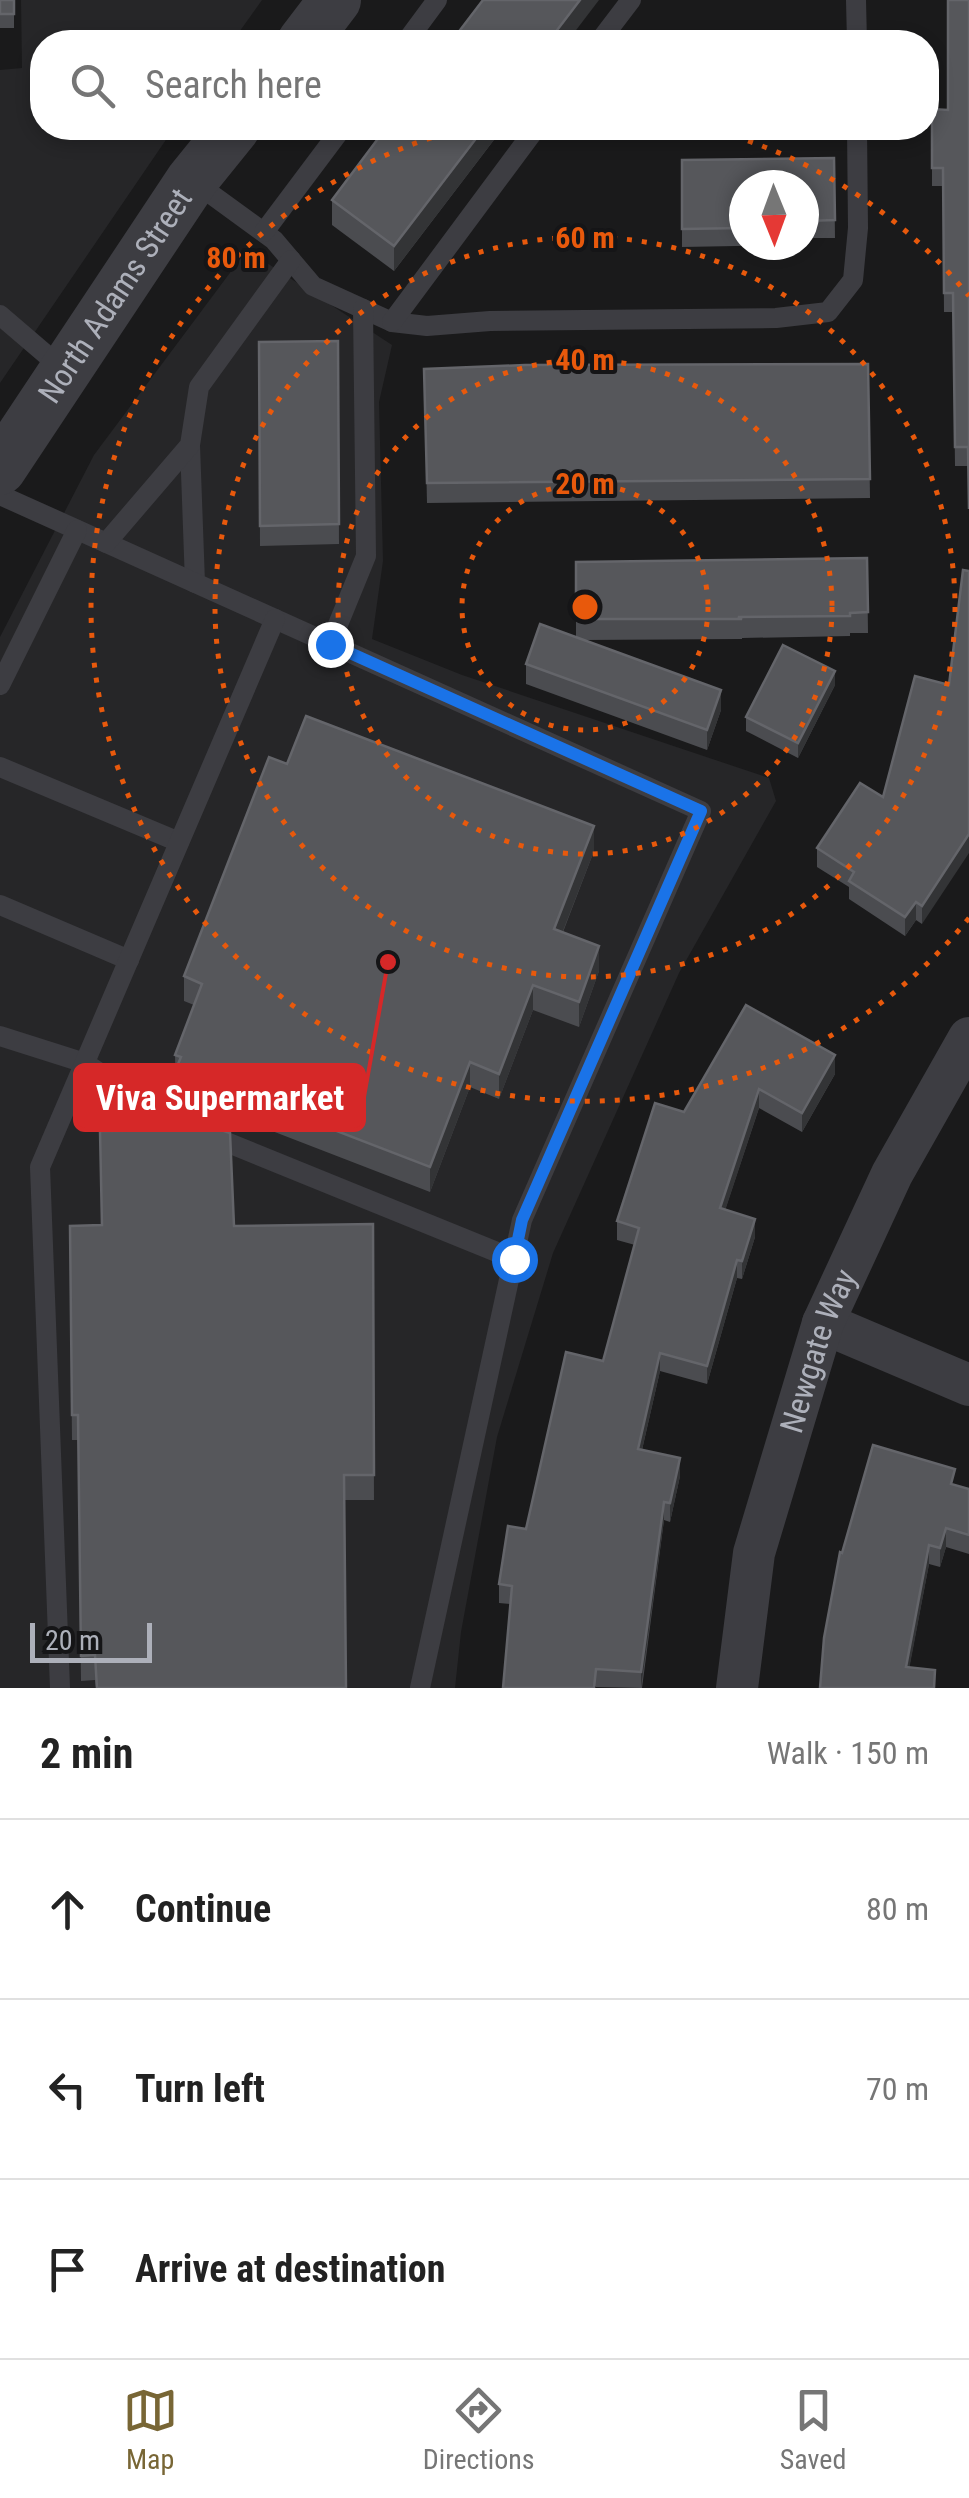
<!DOCTYPE html>
<meta charset="utf-8">
<style>
:root{--surface:#fff;--page:#f2f2f2;--text:#222;--muted:#767676;--line:#e0e0e0;--accent:#786635}
body{margin:0;font-family:"Roboto Condensed",sans-serif;background:var(--page);color:var(--text)}
.compass{position:absolute;left:729px;top:170px;width:90px;height:90px;border-radius:50%;background:var(--surface);box-shadow:0 5px 15px #0003;rotate:179deg}
.scale{position:absolute;left:30px;bottom:25px;width:122px;box-sizing:border-box;padding-left:10px;border:5px solid #adb0ba;border-top:0;font-size:28px;line-height:35px;white-space:nowrap;color:#adb0ba;-webkit-text-stroke:8px #151517;paint-order:stroke}
.stop{position:absolute;width:30px;height:30px;margin:-22px;border:8px solid #1a73e8;border-radius:50%;background:#fff}
.stop.end{background:#1a73e8;border-color:#fff;box-shadow:0 2px 10px #0008}
.list{margin:0;padding:0;list-style:none}
h2{display:flex;justify-content:space-between;align-items:center;height:130px;margin:0;padding:0 40px;font-size:42px}
h2 small{font-size:32px;font-weight:400;color:var(--muted)}
.list li{display:grid;grid-template-columns:65px 1fr auto;gap:30px;align-items:center;box-sizing:border-box;height:180px;padding:0 40px;border-top:2px solid var(--line)}
.list b{display:block;font-size:38px;white-space:nowrap}
.list em{font-size:32px;font-style:normal;color:var(--muted)}
.icon{flex:none;width:55px;height:55px;fill:none;stroke:currentColor;stroke-width:2;stroke-linecap:round;stroke-linejoin:round}
.map{position:relative;flex:none;width:969px;height:1688px;overflow:hidden}
.search{position:absolute;background:var(--surface);box-shadow:0 5px 15px #0003;left:30px;right:30px;top:30px;height:110px;display:flex;align-items:center;gap:25px;box-sizing:border-box;padding:0 35px;border-radius:40px;color:var(--muted);font-size:38px}
.sheet{height:670px;background:var(--surface)}
nav{display:flex;justify-content:space-around;align-items:center;box-sizing:border-box;height:140px;border-top:2px solid var(--line);background:var(--surface);font-size:28px;color:var(--muted)}
nav a{display:grid;justify-items:center;gap:5px}
nav .on{color:var(--accent)}
.map>svg:first-child{display:block}
</style>
<div class="map">
<svg width="969" height="1688" viewBox="0 0 969 1688">
<rect width="100%" height="100%" fill="#1a1a1b"/>
<g fill="#262628">
<polygon points="21,0 262,0 232,42 42,42 42,128 174,128 0,383 0,70 22,68"/>
<polygon points="247,250 392,345 379,402 383,561 372,639 462,675 769,778 776,801 679,973 553,1253 497,1437 461,1632 455,1688 0,1688 0,637 94,455"/>
</g>
<g fill="none" stroke-linecap="round" stroke-linejoin="round">
<g stroke="#3d3d42" stroke-width="20">
<polyline points="856,0 857,42"/>
<polyline points="406,42 437,0"/>
<polyline points="599,42 631,0"/>
<polyline points="193,181 274,240 313,286 392,322 427,326 490,321 776,318 828,312 853,280 858,228 857,128"/>
<polyline points="264,232 342,128"/>
<polyline points="0,315 63,369"/>
<polyline points="392,322 536,128"/>
<polyline points="190,445 195,583"/>
<polyline points="0,495 701,811 522,1220 420,1688"/>
<polyline points="106,543 190,445 199,387 291,260"/>
<polyline points="330,644 366,556 363,309"/>
<polyline points="0,685 77,530"/>
<polyline points="0,767 179,842"/>
<polyline points="0,905 129,960"/>
<polyline points="0,1036 85,1063 167,1118 514,1259"/>
<polyline points="60,1688 40,1167 275,619"/>
</g>
<g stroke="#3d3d42" stroke-width="42">
<polyline points="823,1323 969,1385"/>
<path id="s1" d="M737,1688L754,1553L823,1323L892,1174L969,1038"/>
</g>
<g stroke="#3d3d42" stroke-width="52">
<polyline points="303,42 335,0"/>
<path id="s2" d="M0,469L192,180L234,128"/>
</g>
</g>
<g fill="#4b4c50">
<rect x="0" y="0" width="14" height="28"/>
<polygon points="969,0 968,466 955,466 953,312 944,312 943,186 932,186 932,109 948,110"/>
<polygon points="503,128 394,271 332,225 332,200"/>
<polygon points="834,158 835,238 804,238 804,185 744,185 744,245 800,245 682,247 682,160"/>
<polygon points="338,341 339,544 260,546 259,342"/>
<polygon points="868,364 870,498 427,503 424,369"/>
<polygon points="867,558 868,633 850,633 850,636 742,638 742,639 583,640 721,710 707,750 526,684 526,664 576,637 576,562"/>
<polygon points="835,685 798,758 746,731 746,717"/>
<polygon points="949,685 922,924 916,920 905,936 849,899 849,887 817,867 817,848 883,797"/>
<polygon points="287,764 594,851 563,932 599,971 579,1027 533,1010 499,1099 470,1087 430,1192 176,1094 175,1055 194,1005 184,1001 184,976"/>
<polygon points="746,1005 835,1074 802,1132 759,1108 725,1210 755,1237 742,1279 737,1278 707,1384 660,1371 642,1450 680,1476 670,1522 664,1520 642,1688 596,1687 510,1604 499,1603 499,1584 603,1361 635,1245 617,1240 617,1221 684,1112"/>
<polygon points="373,1224 374,1500 344,1500 346,1688 96,1688 95,1680 81,1681 78,1440 72,1440 70,1226 234,1226"/>
<polygon points="955,1485 969,1489 969,1554 946,1547 940,1567 929,1564 909,1668 935,1688 820,1688 842,1553"/>
</g>
<g fill="#333436">
<polygon points="580,0 599,0 567,42 548,42"/>
<polygon points="484,128 503,128 394,271 394,246"/>
<polygon points="835,671 835,685 798,758 798,743"/>
<polygon points="721,690 721,710 707,750 707,730"/>
<polygon points="594,826 594,851 554,954 554,929"/>
<polygon points="969,834 969,853 922,924 922,906"/>
<polygon points="916,902 916,920 905,936 905,917"/>
<polygon points="599,946 599,971 579,1027 579,1002"/>
<polygon points="533,985 533,1010 499,1099 499,1074"/>
<polygon points="835,1055 835,1074 802,1132 802,1113"/>
<polygon points="470,1062 470,1087 430,1192 430,1167"/>
<polygon points="759,1089 759,1108 720,1226 720,1208"/>
<polygon points="755,1219 755,1237 742,1279 742,1261"/>
<polygon points="737,1260 737,1278 707,1384 707,1366"/>
<polygon points="660,1353 660,1371 638,1467 638,1449"/>
<polygon points="680,1458 680,1476 670,1522 670,1503"/>
<polygon points="664,1502 664,1520 641,1688 641,1672"/>
<polygon points="946,1528 946,1547 940,1567 940,1548"/>
<polygon points="929,1545 929,1564 906,1686 906,1667"/>
</g>
<g fill="#56575b" stroke="#64656a" stroke-width="2.5">
<rect x="0" y="0" width="14" height="14"/>
<polygon points="483,0 580,0 548,42 451,42"/>
<polygon points="948,0 969,0 969,509 968,447 955,447 953,293 944,293 943,168 932,168 932,109 948,110"/>
<polygon points="386,128 484,128 394,246 332,200"/>
<polygon points="834,158 835,220 804,221 804,185 744,185 744,228 682,229 682,160"/>
<polygon points="338,341 339,524 260,526 259,342"/>
<polygon points="868,364 870,479 427,483 424,369 525,365"/>
<polygon points="867,558 868,612 850,613 850,616 738,617 742,619 576,619 576,562"/>
<polygon points="963,570 969,571 969,834 922,906 916,902 905,917 849,881 854,872 817,848 860,783 883,797 915,676 949,685"/>
<polygon points="540,624 721,690 707,730 526,664"/>
<polygon points="783,645 835,671 798,743 746,717"/>
<polygon points="306,716 594,826 554,929 599,946 579,1002 533,985 499,1074 470,1062 430,1167 176,1069 181,1057 175,1055 202,984 184,976 269,757 287,764"/>
<polygon points="746,1005 835,1055 802,1113 759,1089 720,1208 755,1219 742,1261 737,1260 707,1366 660,1353 638,1449 680,1458 670,1503 664,1502 641,1672 596,1669 594,1688 503,1688 512,1586 499,1584 508,1526 526,1529 566,1352 603,1361 639,1228 617,1221 655,1103 684,1112"/>
<polygon points="221,1130 230,1133 234,1226 373,1224 374,1475 344,1475 346,1688 97,1688 95,1655 81,1656 78,1415 72,1415 70,1226 102,1225 100,1131"/>
<polygon points="873,1445 955,1469 951,1484 969,1489 969,1535 946,1528 940,1548 929,1545 906,1667 935,1670 934,1688 820,1688 824,1638 840,1552 842,1553"/>
</g>
<g fill="none" stroke-linecap="round" stroke-linejoin="round">
<polyline stroke="#1a73e8" stroke-width="12" points="330,644 701,811 522,1220 514,1259"/>
</g>
<g fill="none" stroke="#e8590c" stroke-width="5" stroke-dasharray="5 10">
<circle cx="585" cy="607" r="123"/>
<circle cx="585" cy="607" r="247"/>
<circle cx="585" cy="607" r="370"/>
<path d="M969 918A494 494 0 1 1 465 128M705 128A494 494 0 0 1 969 296"/>
</g>
<g text-anchor="middle" dominant-baseline="central" stroke-width="8" stroke-linejoin="round" paint-order="stroke">
<g font-size="32" fill="#adb0ba" stroke="#151517">
<text stroke="none"><textPath href="#s2" startOffset="208">North Adams Street</textPath></text>
<text stroke="none"><textPath href="#s1" startOffset="348">Newgate Way</textPath></text>
</g>
</g>
<circle cx="585" cy="607" r="15" fill="#e8590c" stroke="#151517" stroke-width="5"/>
<g font-size="30" text-anchor="middle" font-weight="bold" fill="#e8590c" stroke="#151517" stroke-width="8" stroke-linejoin="round" paint-order="stroke">
<text x="585" y="248">60 m</text>
<text x="236" y="268">80 m</text>
<text x="585" y="370">40 m</text>
<text x="585" y="494">20 m</text>
</g>
<path fill="none" stroke="#d62828" stroke-width="4" d="M388 962L364 1097"/>
<circle fill="#d62828" stroke="#151517" stroke-width="4" cx="388" cy="962" r="10"/>
<rect fill="#d62828" stroke="#d62828" stroke-width="4" x="75" y="1065" width="289" height="65" rx="10"/>
<g font-size="35" text-anchor="middle" font-weight="bold" fill="#fff">
<text x="220" y="1110">Viva Supermarket</text>
</g>
</svg>
<svg class="compass" viewBox="-18 -18 36 36"><path d="M0-13l5 13h-10z" fill="#e53935"/><path d="M0 13l5-13h-10z" fill="#767676"/></svg>
<div class="scale">20 m</div>
<div class="stop" style="left:514px;top:1259px"></div>
<div class="stop end" style="left:330px;top:644px"></div>
<div class="search"><svg class="icon" aria-label="search" viewBox="0 0 24 24"><circle cx="10" cy="10" r="6"/><path d="M15 15l6 6"/></svg>Search here</div>
</div>
<section class="sheet">
<h2>2 min<small>Walk · 150 m</small></h2>
<ul class="list">
<li><svg class="icon" aria-label="ahead" viewBox="0 0 24 24"><path d="M12 20V5M6 11l6-6 6 6"/></svg><div><b>Continue</b></div><em>80 m</em></li>
<li><svg class="icon" aria-label="left" viewBox="0 0 24 24"><path d="M17 20v-9H6M10 6l-5 5 5 5"/></svg><div><b>Turn left</b></div><em>70 m</em></li>
<li><svg class="icon" aria-label="arrive" viewBox="0 0 24 24"><path d="M6 21V4h12l-3 4 3 4H6"/></svg><div><b>Arrive at destination</b></div></li>
</ul>
</section>
<nav>
<a class="on"><svg class="icon" aria-label="map" viewBox="0 0 24 24"><path d="M3 6l6-2 6 2 6-2v14l-6 2-6-2-6 2zM9 4v14M15 6v14"/></svg>Map</a>
<a><svg class="icon" aria-label="directions" viewBox="0 0 24 24"><path d="M12 3l9 9-9 9-9-9zM9 14v-3h6M13 9l2 2-2 2"/></svg>Directions</a>
<a><svg class="icon" aria-label="saved" viewBox="0 0 24 24"><path d="M7 4h10v16l-5-4-5 4z"/></svg>Saved</a>
</nav>
